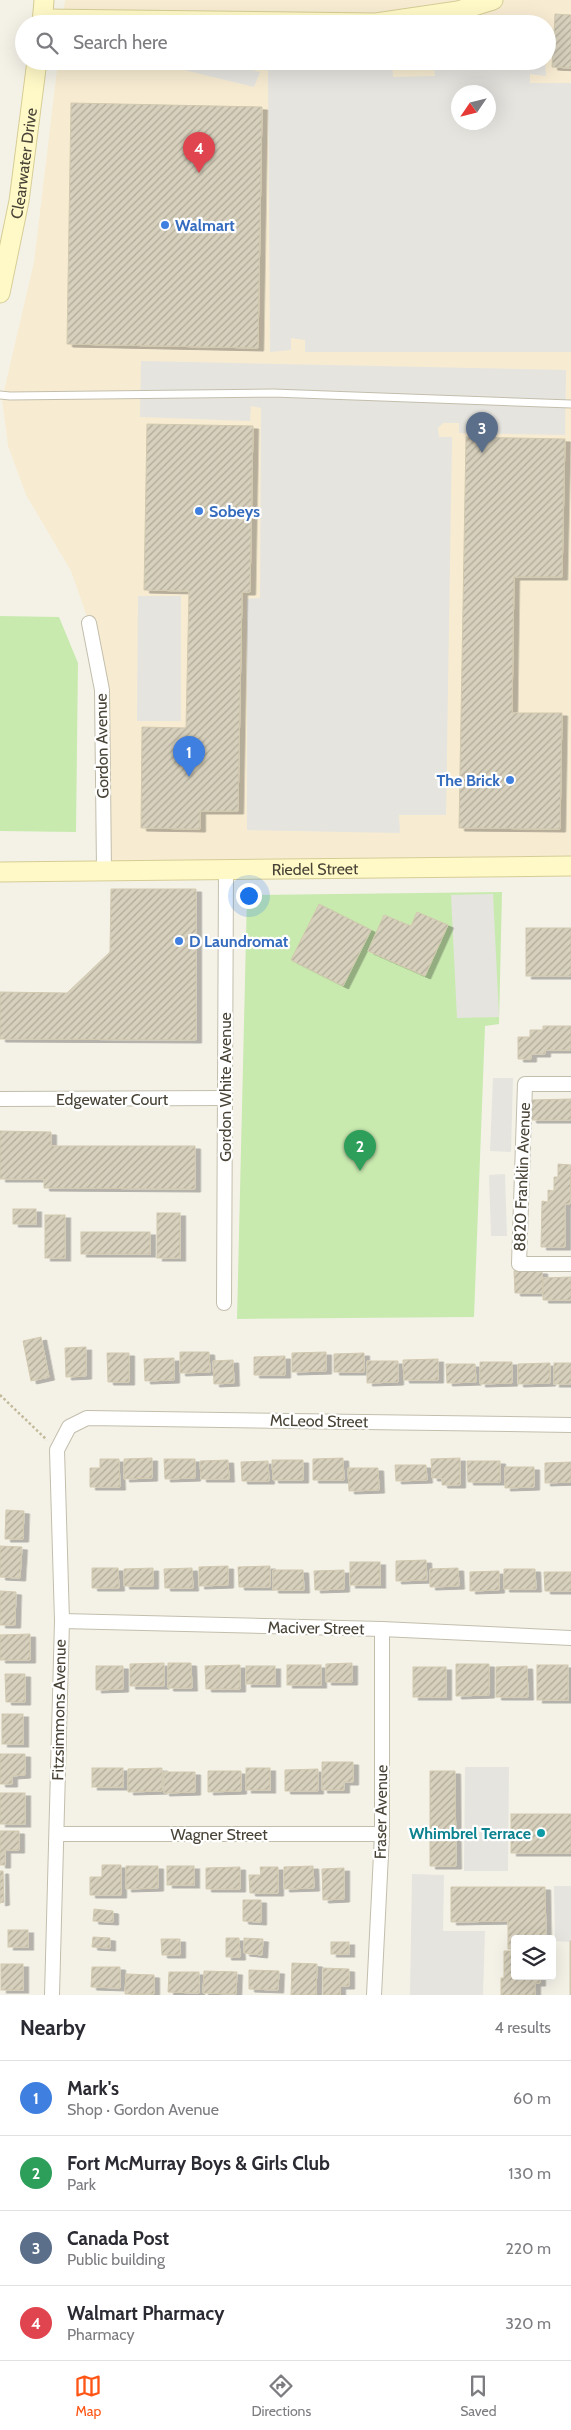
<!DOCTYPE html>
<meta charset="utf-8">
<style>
:root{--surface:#fff;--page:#f7f7f7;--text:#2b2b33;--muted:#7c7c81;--line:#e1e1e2;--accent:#ff5514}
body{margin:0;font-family:Cabin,sans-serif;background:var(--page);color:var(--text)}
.controls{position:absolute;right:15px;bottom:15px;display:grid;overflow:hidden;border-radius:5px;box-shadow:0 5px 20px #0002}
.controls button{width:45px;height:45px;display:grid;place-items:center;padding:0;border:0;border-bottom:1px solid var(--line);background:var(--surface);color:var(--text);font:25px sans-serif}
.compass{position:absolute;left:451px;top:85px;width:45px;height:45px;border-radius:50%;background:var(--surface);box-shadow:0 5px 20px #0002;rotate:235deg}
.you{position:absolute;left:248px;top:895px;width:18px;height:18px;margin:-12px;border:4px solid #fff;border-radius:50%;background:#1a73e8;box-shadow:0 0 0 8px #1a73e833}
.badge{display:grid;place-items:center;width:32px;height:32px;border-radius:50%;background:var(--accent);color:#fff;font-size:16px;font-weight:700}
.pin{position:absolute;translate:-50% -41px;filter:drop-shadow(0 1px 2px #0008)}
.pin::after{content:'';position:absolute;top:26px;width:18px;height:15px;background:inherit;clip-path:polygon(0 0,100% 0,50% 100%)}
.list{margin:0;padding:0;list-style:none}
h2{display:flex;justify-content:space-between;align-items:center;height:65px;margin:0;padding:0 20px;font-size:21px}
h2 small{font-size:16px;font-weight:400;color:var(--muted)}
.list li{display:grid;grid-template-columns:32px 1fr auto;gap:15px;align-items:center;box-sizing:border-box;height:75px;padding:0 20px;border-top:1px solid var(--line)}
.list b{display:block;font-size:19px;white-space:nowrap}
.list p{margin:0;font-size:16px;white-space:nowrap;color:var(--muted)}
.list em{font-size:16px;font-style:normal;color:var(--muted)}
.icon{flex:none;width:28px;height:28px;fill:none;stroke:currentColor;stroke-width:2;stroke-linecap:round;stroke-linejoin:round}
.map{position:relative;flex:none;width:571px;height:1995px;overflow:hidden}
.search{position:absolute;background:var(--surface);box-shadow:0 5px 20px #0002;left:15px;right:15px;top:15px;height:55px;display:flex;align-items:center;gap:12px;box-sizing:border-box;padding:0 18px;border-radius:28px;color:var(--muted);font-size:19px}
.sheet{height:365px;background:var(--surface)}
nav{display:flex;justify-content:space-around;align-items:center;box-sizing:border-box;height:70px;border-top:1px solid var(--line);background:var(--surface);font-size:14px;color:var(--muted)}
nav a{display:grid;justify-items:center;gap:2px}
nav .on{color:var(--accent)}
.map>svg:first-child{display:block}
</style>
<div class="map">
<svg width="571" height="1995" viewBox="0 0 571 1995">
<defs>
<pattern id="building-hatch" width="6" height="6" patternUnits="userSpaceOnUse" patternTransform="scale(1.25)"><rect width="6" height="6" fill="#d7d0bc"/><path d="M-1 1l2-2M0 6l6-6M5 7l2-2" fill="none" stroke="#b0aa9a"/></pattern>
<filter id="shadow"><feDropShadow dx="5.5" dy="3" stdDeviation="0" flood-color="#0004"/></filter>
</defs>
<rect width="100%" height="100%" fill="#f4f2e7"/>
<path fill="#f7ecd2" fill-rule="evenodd" d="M65,0H571V865L104,870L102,690L89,623L71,571L26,495L8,446L2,399L34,262L58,61H547V24H62ZM458,92H488V122H458Z"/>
<g fill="#c8eaaf">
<polygon points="0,616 59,617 78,663 76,832 0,831"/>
<polygon points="502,892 499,1024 485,1026 474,1317 237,1319 247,895"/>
</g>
<g fill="#e5e4df" fill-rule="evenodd">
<polygon points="185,61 216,61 260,72 254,87 184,70"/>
<path d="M433,61H545L546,76L530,74V83H571V352H305V340L291,338V350L270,352L268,69L392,63L393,77L435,76ZM458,92H488V122H458Z"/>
<polygon points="141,361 566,370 565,435 459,433 459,423 443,423 438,428 439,437 452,437 446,815 399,815 400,833 247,830 247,599 260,598 261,408 251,406 250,421 140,417"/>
<polygon points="138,596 181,596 181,721 137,721"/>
<polygon points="493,894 499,1017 457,1018 451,895"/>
<polygon points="493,1078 513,1078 511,1152 490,1151"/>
<polygon points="505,1174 507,1236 491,1236 489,1175"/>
<polygon points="465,1767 509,1767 508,1871 464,1871"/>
<polygon points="412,1874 444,1875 443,1931 485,1931 483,1995 410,1995"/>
<polygon points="554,1886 571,1886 571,1942 555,1941"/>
</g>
<g fill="url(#building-hatch)" stroke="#d2c9af" filter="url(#shadow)">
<polygon points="555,14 571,15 571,68 552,67 553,49 549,49 550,36 554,36"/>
<polygon points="71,103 262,107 258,348 67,344"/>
<polygon points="147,424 253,426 250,592 242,592 238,811 200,811 200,829 141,828 142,727 186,728 189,591 144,590"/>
<polygon points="466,437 565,439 562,577 514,577 512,713 562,713 560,829 459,828"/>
<polygon points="111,889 196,889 196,1040 0,1039 0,992 67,993 110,952"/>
<polygon points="319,904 371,930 343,986 291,960"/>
<polygon points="417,912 448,925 425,976 368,951 384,915 411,926"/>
<rect x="526" y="928" width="45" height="48"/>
<polygon points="543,1026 571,1026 571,1050 545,1050 545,1054 531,1054 531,1059 518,1059 518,1037 530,1037 530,1030 543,1030"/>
<polygon points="571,1099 571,1120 531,1120 531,1100"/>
<polygon points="0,1131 51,1132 51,1146 195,1146 195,1189 44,1188 44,1179 0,1179"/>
<polygon points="558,1164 571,1165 570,1204 565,1204 565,1247 541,1247 542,1201 548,1202 548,1190 554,1191 554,1177 558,1177"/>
<rect x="13" y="1209" width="23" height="15"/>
<rect x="157" y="1213" width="23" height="45"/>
<rect x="45" y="1215" width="20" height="43"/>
<rect x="81" y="1232" width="69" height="22"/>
<polygon points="514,1271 542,1271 543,1293 515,1293"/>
<polygon points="571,1277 571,1300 543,1300 543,1278"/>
<polygon points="41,1337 49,1377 31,1381 23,1341"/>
<polygon points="86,1347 86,1376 66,1377 65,1348"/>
<polygon points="180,1352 209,1352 210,1372 180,1373"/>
<polygon points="326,1352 326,1371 292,1372 292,1353"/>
<polygon points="107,1353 129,1353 129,1382 108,1382"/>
<polygon points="364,1353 364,1372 334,1372 334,1354"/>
<polygon points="285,1356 285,1375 254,1375 254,1357"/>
<polygon points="174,1358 174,1380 145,1381 144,1359"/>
<polygon points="438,1359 438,1380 404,1380 403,1360"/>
<polygon points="233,1360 234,1383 214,1384 213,1361"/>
<polygon points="367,1361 398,1361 398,1382 367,1383"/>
<polygon points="480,1362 512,1362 512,1383 480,1384"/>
<polygon points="550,1363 550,1383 518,1384 518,1364"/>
<rect x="554" y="1363" width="17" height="21"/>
<polygon points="446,1364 475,1364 476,1382 447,1383"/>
<polygon points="152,1458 152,1478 124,1479 124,1459"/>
<polygon points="343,1458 344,1480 313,1480 313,1459"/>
<polygon points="460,1458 460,1485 442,1485 442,1478 432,1478 431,1459"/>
<polygon points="100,1459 119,1459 120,1487 90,1487 90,1468 100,1468"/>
<polygon points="164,1459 195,1459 195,1478 165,1479"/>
<polygon points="228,1460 229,1479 201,1479 200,1461"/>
<polygon points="272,1460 303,1460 303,1480 273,1480"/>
<polygon points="268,1461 269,1481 242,1481 241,1462"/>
<polygon points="467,1461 500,1461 500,1482 468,1482"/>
<polygon points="571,1462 571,1482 545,1483 545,1463"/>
<polygon points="395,1465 426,1465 427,1480 396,1481"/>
<polygon points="505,1467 534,1467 534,1487 505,1488"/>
<polygon points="348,1468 378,1468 379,1490 349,1491"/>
<polygon points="6,1510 24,1511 23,1539 5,1539"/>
<polygon points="0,1546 22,1547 20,1578 0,1577"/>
<polygon points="426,1560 427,1580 396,1581 396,1561"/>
<rect x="350" y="1562" width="30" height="23"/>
<polygon points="228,1566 228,1585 199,1586 199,1567"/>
<polygon points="270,1566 270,1587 239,1587 238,1567"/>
<polygon points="92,1568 118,1568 119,1588 92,1588"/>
<polygon points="153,1568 153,1586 124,1586 124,1569"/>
<polygon points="192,1568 193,1588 165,1588 164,1569"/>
<polygon points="458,1568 459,1586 430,1587 430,1569"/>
<polygon points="504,1569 535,1569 536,1589 504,1589"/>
<polygon points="273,1570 303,1570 304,1590 273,1590"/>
<polygon points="344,1570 344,1589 315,1590 314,1571"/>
<polygon points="499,1571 499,1590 470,1591 470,1572"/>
<polygon points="544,1572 571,1572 571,1591 545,1591"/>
<polygon points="0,1591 16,1592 15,1625 0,1625"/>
<polygon points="30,1634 30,1660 0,1660 0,1635"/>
<polygon points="164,1663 164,1686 130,1686 130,1664"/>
<polygon points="168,1663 191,1663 192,1688 168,1688"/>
<polygon points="352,1663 352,1682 326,1682 326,1664"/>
<polygon points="456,1664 489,1664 489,1695 456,1696"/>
<polygon points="240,1665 240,1689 206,1689 205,1666"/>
<rect x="287" y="1665" width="34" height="20"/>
<rect x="537" y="1665" width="31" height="35"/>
<polygon points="96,1666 123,1666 123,1689 96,1690"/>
<rect x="246" y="1666" width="29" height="18"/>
<polygon points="527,1666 528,1697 496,1697 496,1667"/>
<rect x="413" y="1667" width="33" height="30"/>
<polygon points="5,1674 25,1674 25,1702 6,1702"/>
<rect x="2" y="1714" width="21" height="30"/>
<polygon points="0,1754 25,1754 25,1775 12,1776 12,1784 0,1784"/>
<polygon points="322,1762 353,1762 353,1782 344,1782 344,1790 322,1790"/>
<rect x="92" y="1768" width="31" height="19"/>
<polygon points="162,1768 162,1791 128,1792 128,1769"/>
<rect x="246" y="1768" width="24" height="22"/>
<polygon points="318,1769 318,1791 285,1791 285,1770"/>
<polygon points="208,1771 241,1771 241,1791 208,1792"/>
<polygon points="430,1771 455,1771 456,1866 430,1866"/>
<polygon points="164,1772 195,1772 195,1792 164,1793"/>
<rect x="0" y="1793" width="25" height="31"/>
<rect x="511" y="1814" width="60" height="39"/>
<polygon points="0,1831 19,1831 19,1850 5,1850 5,1865 0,1865"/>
<polygon points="102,1865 121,1865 121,1895 90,1895 90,1877 102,1877"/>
<polygon points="126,1866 158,1866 158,1888 126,1889"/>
<rect x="167" y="1866" width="27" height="19"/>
<polygon points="313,1866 314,1888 284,1889 284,1867"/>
<polygon points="240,1867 240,1889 206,1889 206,1868"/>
<polygon points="260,1867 278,1867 278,1893 250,1893 249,1875 261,1875"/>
<polygon points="344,1868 344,1899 323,1900 322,1869"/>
<polygon points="0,1871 3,1871 4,1902 0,1903"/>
<polygon points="451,1887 545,1887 546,1939 515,1939 515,1949 508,1949 508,1921 451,1922"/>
<polygon points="243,1900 261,1900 261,1922 243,1921"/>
<polygon points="94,1909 113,1911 113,1922 93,1921"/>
<rect x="8" y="1930" width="20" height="17"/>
<polygon points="93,1937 110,1938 110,1948 92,1947"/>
<polygon points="226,1938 239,1938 240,1957 226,1957"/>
<polygon points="244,1938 263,1939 262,1955 244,1953"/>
<polygon points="161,1939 180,1939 180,1955 162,1955"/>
<rect x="570" y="1941" width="1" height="54"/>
<rect x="331" y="1942" width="18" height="12"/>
<polygon points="504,1951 515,1951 515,1976 540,1976 540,1983 535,1983 535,1995 501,1995 501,1978 504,1978"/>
<polygon points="292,1963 317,1964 316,1995 291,1995"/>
<rect x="1" y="1964" width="22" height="26"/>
<polygon points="92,1967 120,1967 120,1988 91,1987"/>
<polygon points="323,1968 349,1969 349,1986 340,1986 340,1995 323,1995"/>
<polygon points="249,1970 279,1971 278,1990 249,1989"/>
<polygon points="204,1971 237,1972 236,1994 203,1993"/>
<polygon points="169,1972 199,1972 199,1993 168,1992"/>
<polygon points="126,1974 154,1975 154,1994 125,1994"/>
</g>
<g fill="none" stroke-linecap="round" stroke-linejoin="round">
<defs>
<polyline id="lane" points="0,395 10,396 273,393 571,404"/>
<g id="street">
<polyline points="89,623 102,690 104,870"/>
<polyline points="571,1084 525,1084 519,1264 571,1264"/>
<polyline points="0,1099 224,1098"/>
<polyline points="224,1303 226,871"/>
<polyline points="62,1621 382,1629 571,1638"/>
<polyline points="57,1834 382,1834"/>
<polyline points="52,1995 62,1621 57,1450 69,1427 87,1418 571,1425"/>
<polyline points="374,1995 382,1834 382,1629"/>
</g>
<g id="secondary">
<polyline points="42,19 376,23 458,11 493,0"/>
<polyline points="42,24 44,0"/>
<path id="s1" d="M0,293L19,201L37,61"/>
<path id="s2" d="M0,872L571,866"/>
</g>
</defs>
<use href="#lane" stroke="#c3beac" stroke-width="9"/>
<use href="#street" stroke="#c3beac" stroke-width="16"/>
<use href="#secondary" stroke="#d6cd95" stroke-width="21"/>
<polyline stroke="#c3b99a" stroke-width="2.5" stroke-dasharray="2.5 2.5" stroke-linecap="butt" points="0,1395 47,1440"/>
<use href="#lane" stroke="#fff" stroke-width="7"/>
<use href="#street" stroke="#fff" stroke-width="14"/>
<use href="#secondary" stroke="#fff8c7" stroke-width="19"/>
</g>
<g fill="#3f7fe0" stroke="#fff" stroke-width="2">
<circle cx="165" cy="225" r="5"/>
<circle cx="199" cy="511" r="5"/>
<circle cx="510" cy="780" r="5"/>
<circle cx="179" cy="941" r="5"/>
</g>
<circle fill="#0f9aa8" stroke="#fff" stroke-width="2" cx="541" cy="1833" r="5"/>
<g text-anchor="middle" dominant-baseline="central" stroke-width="4.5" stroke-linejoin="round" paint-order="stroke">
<g font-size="16" fill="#484336" stroke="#fff">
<text stroke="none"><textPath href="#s1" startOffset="132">Clearwater Drive</textPath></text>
<text transform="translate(102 746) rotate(-91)">Gordon Avenue</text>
<text stroke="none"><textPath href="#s2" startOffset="315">Riedel Street</textPath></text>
<text transform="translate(225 1087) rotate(-90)">Gordon White Avenue</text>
<text x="112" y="1099">Edgewater Court</text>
<text transform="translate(522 1177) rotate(-88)">8820 Franklin Avenue</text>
<text transform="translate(319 1421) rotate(1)">McLeod Street</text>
<text transform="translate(316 1628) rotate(1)">Maciver Street</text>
<text transform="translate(59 1710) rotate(-89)">Fitzsimmons Avenue</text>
<text transform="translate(381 1812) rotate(-89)">Fraser Avenue</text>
<text x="219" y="1834">Wagner Street</text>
</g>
<g font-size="16" font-weight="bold" fill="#366cbe" stroke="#fff" text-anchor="start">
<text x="175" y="225">Walmart</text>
<text x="209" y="511">Sobeys</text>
<text x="500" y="780" text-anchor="end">The Brick</text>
<text x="189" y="941">D Laundromat</text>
</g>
<g font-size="16" font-weight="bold" fill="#0d838f" stroke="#fff" text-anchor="end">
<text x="531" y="1833">Whimbrel Terrace</text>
</g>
</g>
</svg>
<div class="controls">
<button><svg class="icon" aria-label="layers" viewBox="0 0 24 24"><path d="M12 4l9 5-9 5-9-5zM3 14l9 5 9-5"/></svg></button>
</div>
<svg class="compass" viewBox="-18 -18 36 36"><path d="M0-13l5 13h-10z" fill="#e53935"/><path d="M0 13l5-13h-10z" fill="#7c7c81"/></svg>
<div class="you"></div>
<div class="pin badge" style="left:189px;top:777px;background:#3f7fe0">1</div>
<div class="pin badge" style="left:360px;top:1171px;background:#2e9e5b">2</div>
<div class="pin badge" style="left:482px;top:453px;background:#5c6f8a">3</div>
<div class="pin badge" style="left:199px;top:173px;background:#e0444e">4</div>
<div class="search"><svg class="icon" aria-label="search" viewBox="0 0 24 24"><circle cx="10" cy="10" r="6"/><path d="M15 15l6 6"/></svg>Search here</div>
</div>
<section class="sheet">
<h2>Nearby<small>4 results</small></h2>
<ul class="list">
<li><span class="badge" style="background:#3f7fe0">1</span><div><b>Mark's</b><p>Shop · Gordon Avenue</p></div><em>60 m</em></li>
<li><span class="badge" style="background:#2e9e5b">2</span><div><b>Fort McMurray Boys &amp; Girls Club</b><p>Park</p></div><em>130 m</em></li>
<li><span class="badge" style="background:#5c6f8a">3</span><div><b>Canada Post</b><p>Public building</p></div><em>220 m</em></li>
<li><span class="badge" style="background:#e0444e">4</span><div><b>Walmart Pharmacy</b><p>Pharmacy</p></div><em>320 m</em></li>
</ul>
</section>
<nav>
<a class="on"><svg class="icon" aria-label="map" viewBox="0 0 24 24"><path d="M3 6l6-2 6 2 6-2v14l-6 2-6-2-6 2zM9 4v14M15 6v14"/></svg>Map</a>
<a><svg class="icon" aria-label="directions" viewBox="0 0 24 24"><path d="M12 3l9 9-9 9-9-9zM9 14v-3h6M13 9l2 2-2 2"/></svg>Directions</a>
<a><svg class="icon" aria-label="saved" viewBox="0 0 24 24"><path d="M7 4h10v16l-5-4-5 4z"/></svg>Saved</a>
</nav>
